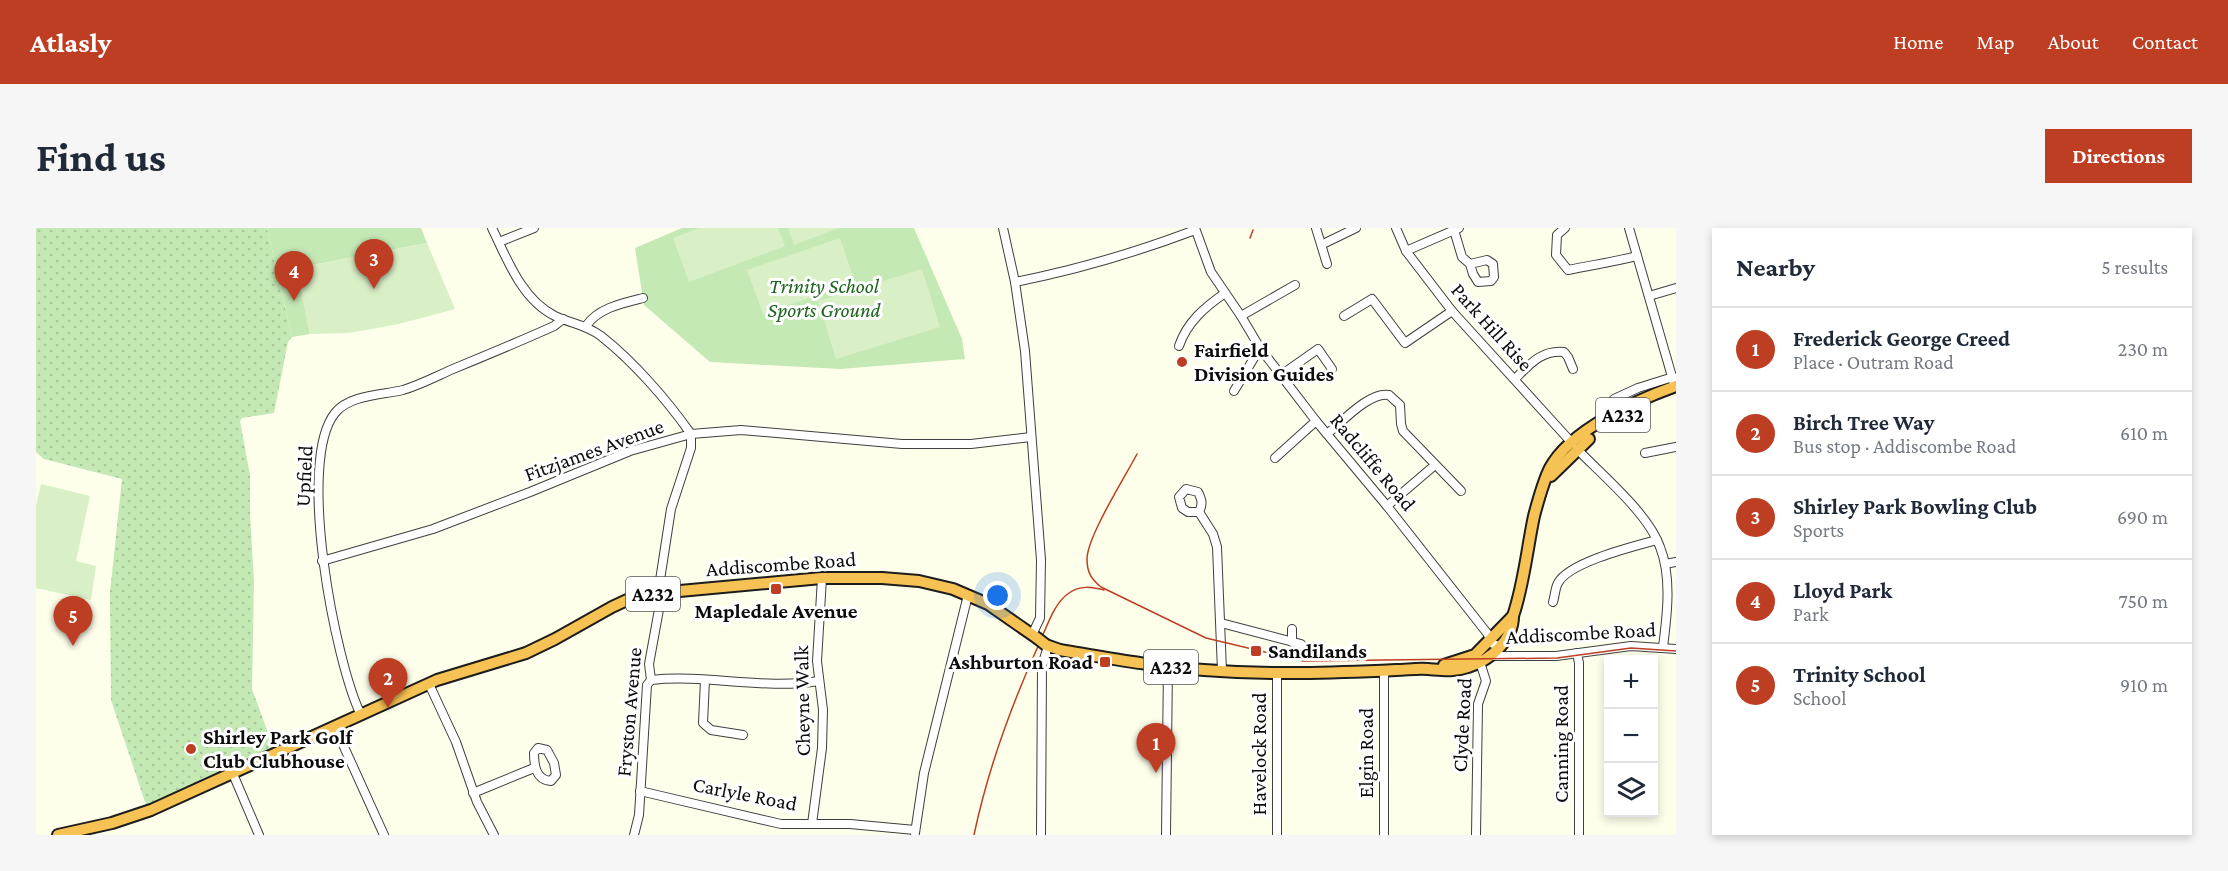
<!DOCTYPE html>
<meta charset="utf-8">
<style>
:root{--surface:#fff;--page:#f6f6f7;--text:#1f2937;--muted:#747a83;--line:#e0e1e3;--accent:#bd3e23}
body{margin:0;font-family:"Crimson Pro",serif;background:var(--page);color:var(--text)}
.controls{position:absolute;right:18px;bottom:18px;display:grid;overflow:hidden;border-radius:0px;box-shadow:0 3px 9px #0003}
.controls button{width:54px;height:54px;display:grid;place-items:center;padding:0;border:0;border-bottom:2px solid var(--line);background:var(--surface);color:var(--text);font:30px sans-serif}
.you{position:absolute;left:962px;top:368px;width:21px;height:21px;margin:-15px;border:4px solid #fff;border-radius:50%;background:#1a73e8;box-shadow:0 0 0 9px #1a73e833}
.badge{display:grid;place-items:center;width:39px;height:39px;border-radius:50%;background:var(--accent);color:#fff;font-size:20px;font-weight:700}
.pin{position:absolute;translate:-50% -50px;filter:drop-shadow(0 2px 3px #0008)}
.pin::after{content:'';position:absolute;top:32px;width:21px;height:18px;background:inherit;clip-path:polygon(0 0,100% 0,50% 100%)}
.list{margin:0;padding:0;list-style:none}
h2{display:flex;justify-content:space-between;align-items:center;height:78px;margin:0;padding:0 24px;font-size:26px}
h2 small{font-size:20px;font-weight:400;color:var(--muted)}
.list li{display:grid;grid-template-columns:39px 1fr auto;gap:18px;align-items:center;box-sizing:border-box;height:84px;padding:0 24px;border-top:2px solid var(--line)}
.list b{display:block;font-size:22px;white-space:nowrap}
.list p{margin:0;font-size:20px;white-space:nowrap;color:var(--muted)}
.list em{font-size:20px;font-style:normal;color:var(--muted)}
.icon{flex:none;width:33px;height:33px;fill:none;stroke:currentColor;stroke-width:2;stroke-linecap:round;stroke-linejoin:round}
.map{position:relative;flex:none;width:1640px;height:607px;overflow:hidden;border-radius:0px}
header{display:flex;align-items:center;gap:36px;box-sizing:border-box;height:84px;padding:0 30px;background:var(--accent);color:#fff}
header strong{font-size:28px}
nav{display:flex;gap:33px;margin-inline-start:auto;font-size:21px}
.intro{display:flex;align-items:center;justify-content:space-between;box-sizing:border-box;height:144px;padding:0 36px}
h1{margin:0;font-size:42px}
.button{padding:15px 27px;border-radius:0px;background:var(--accent);color:#fff;font-size:21px;font-weight:700}
main{display:flex;gap:36px;padding:0 36px}
aside{flex:1;background:var(--surface);border-radius:0px;box-shadow:0 3px 9px #0003}
.map>svg:first-child{display:block}
</style>
<header>
<strong>Atlasly</strong>
<nav><a>Home</a><a>Map</a><a>About</a><a>Contact</a></nav>
</header>
<div class="intro"><h1>Find us</h1><a class="button">Directions</a></div>
<main>
<div class="map">
<svg width="1640" height="607" viewBox="0 0 1640 607">
<defs>
<pattern id="grass-dots" width="8" height="8" patternUnits="userSpaceOnUse" patternTransform="scale(1.5)"><rect width="8" height="8" fill="#c5e9b5"/><path d="M2 2h.1M6 6h.1" fill="none" stroke="#a8c79a" stroke-width="1.8" stroke-linecap="round"/></pattern>
</defs>
<rect width="100%" height="100%" fill="#feffeb"/>
<polygon fill="url(#grass-dots)" points="0,0 231,0 256,109 252,114 238,185 206,190 204,193 214,247 214,285 218,354 216,461 238,521 110,577 75,472 74,364 86,251 8,231 0,224"/>
<g fill="#c5e9b5">
<polygon points="231,0 385,0 391,15 261,40 274,106 256,109"/>
<polygon points="646,0 878,0 926,111 929,131 804,141 674,134 608,77 599,20"/>
</g>
<g fill="#d9f0c7">
<polygon points="663,0 742,0 749,18 653,54 637,10"/>
<polygon points="752,0 803,0 758,17"/>
<polygon points="804,10 819,54 727,86 711,42"/>
<polygon points="391,15 419,81 363,96 313,105 274,106 260,40"/>
<polygon points="886,41 904,99 800,131 782,73"/>
<polygon points="5,256 54,268 40,333 60,338 55,372 0,360 0,277"/>
</g>
<g fill="none" stroke-linecap="round" stroke-linejoin="round">
<defs>
<g id="minor">
<path d="M456,0C471,31 486,72 519,88C536,96 549,96 565,108C598,134 631,172 655,206V220L635,281L622,365"/>
<polyline points="967,0 979,54 989,123 1005,332 1004,390 996,407"/>
<polyline points="1159,0 1175,44 1205,88 1224,120 1280,193 1351,278 1451,405 1457,416 1464,418"/>
<polyline points="1280,0 1291,36"/>
<polyline points="1360,0 1370,23 1416,83 1536,215"/>
<path d="M1529,0L1521,7L1520,27L1532,42C1556,37 1578,34 1601,28"/>
<polyline points="1593,0 1639,159"/>
<polyline points="1418,2 1426,29 1434,36 1437,46 1442,54 1455,53 1458,49 1457,36 1451,32 1434,36"/>
<polyline points="463,14 498,0"/>
<polyline points="1287,16 1320,0"/>
<polyline points="1370,23 1423,0"/>
<path d="M979,54C1040,42 1101,24 1159,2"/>
<polyline points="1613,68 1640,60"/>
<polyline points="1205,88 1259,57"/>
<polyline points="1308,88 1336,71 1369,115 1416,83"/>
<path d="M550,98C562,80 587,75 607,70"/>
<path d="M1143,118C1151,94 1169,79 1189,65"/>
<polyline points="1245,147 1282,121 1296,141"/>
<path d="M1479,151C1494,136 1505,122 1528,124L1532,129L1537,141"/>
<polyline points="1198,163 1224,120"/>
<polyline points="1582,183 1578,171 1602,160 1637,149"/>
<path d="M1291,206C1306,194 1334,163 1353,167L1364,177L1365,196L1367,203L1425,263"/>
<path d="M1541,221C1566,247 1612,285 1624,319C1636,349 1631,388 1627,419"/>
<polyline points="1609,225 1640,219"/>
<polyline points="1239,230 1280,193"/>
<polyline points="1351,278 1399,237"/>
<path d="M1163,284C1167,276 1166,272 1162,264L1150,261L1143,269L1146,280L1152,284H1163L1177,306L1181,319L1186,443"/>
<polyline points="286,333 397,301 494,264 594,223 655,206 705,202 866,216 935,216 995,209"/>
<polyline points="1629,336 1640,334"/>
<path d="M1517,374C1519,368 1519,360 1522,355C1533,334 1599,318 1621,312"/>
<polyline points="1185,395 1265,416"/>
<polyline points="1256,401 1256,414"/>
<polyline points="1541,425 1543,435 1543,607"/>
<polyline points="1453,428 1520,428 1595,418 1640,421"/>
<path d="M615,452C671,446 727,462 783,453"/>
<polyline points="669,452 667,495 675,502 707,507"/>
<polyline points="393,456 420,514 441,574 458,607"/>
<path d="M325,487C299,434 260,233 299,185C313,167 346,167 367,162C384,157 401,148 417,141C451,127 485,113 518,98L527,91"/>
<polyline points="299,499 348,607"/>
<path d="M502,520L511,522L518,535L520,547L515,553C500,552 498,538 498,525Z"/>
<polyline points="197,546 223,607"/>
<polyline points="604,563 745,596 814,596 879,602"/>
<polyline points="437,565 498,540"/>
<polyline points="776,596 786,520 787,482 781,433 786,350"/>
<polyline points="879,605 888,545 932,367"/>
<polyline points="598,607 603,587 611,457 615,452 613,436 626,365"/>
<polyline points="1005,607 1006,438 1012,418"/>
<polyline points="1130,607 1132,438"/>
<polyline points="1241,607 1241,445"/>
<polyline points="1348,607 1348,443"/>
<polyline points="1440,607 1442,476 1450,453 1443,431"/>
</g>
<g id="highway">
<polyline points="1515,248 1553,211"/>
<path d="M1010,417L1024,422C1072,430 1120,439 1168,442C1232,447 1296,445 1360,442C1370,442 1381,440 1392,441C1406,442 1418,444 1432,439C1455,432 1477,412 1477,388C1488,356 1491,321 1498,288C1502,273 1507,254 1514,240C1534,202 1601,172 1640,158"/>
<polyline points="1408,437 1439,427 1477,388"/>
<polyline points="22,607 76,595 115,582 401,452 490,425 519,411 576,379 591,372 622,365 786,350 846,350 883,353 917,361 952,376 1001,410"/>
</g>
</defs>
<use href="#minor" stroke="#3f3f3f" stroke-width="10"/>
<use href="#highway" stroke="#1d1d1d" stroke-width="14"/>
<use href="#minor" stroke="#fff" stroke-width="8"/>
<use href="#highway" stroke="#f6c253" stroke-width="10"/>
<g stroke="#bd3e23" stroke-width="1.5">
<polyline points="1214,10 1217,2"/>
<path d="M1101,226C1089,249 1051,309 1051,331C1051,344 1055,351 1065,359L1170,410L1267,433L1521,430L1595,420L1640,423"/>
<path d="M938,607C952,540 975,478 1003,416C1011,399 1017,376 1033,365C1044,357 1056,359 1068,362"/>
</g>
<defs>
<polyline id="highway-bridge" points="1001,410 1010,417"/>
</defs>
<use href="#highway-bridge" stroke="#1d1d1d" stroke-width="14" stroke-linecap="butt"/>
<use href="#highway-bridge" stroke="#f6c253" stroke-width="10"/>
</g>
<g fill="#bd3e23" stroke="#fff" stroke-width="2">
<circle cx="1146" cy="134" r="6"/>
<rect x="734" y="355" width="12" height="12" rx="3"/>
<rect x="1214" y="417" width="12" height="12" rx="3"/>
<rect x="1063" y="428" width="12" height="12" rx="3"/>
<circle cx="155" cy="521" r="6"/>
</g>
<g text-anchor="middle" dominant-baseline="central" stroke-width="6" stroke-linejoin="round" paint-order="stroke">
<g fill="#fff" stroke="#555" stroke-width="1.5">
<rect x="1560" y="170" width="54" height="34" rx="4.5"/>
<rect x="590" y="349" width="54" height="34" rx="4.5"/>
<rect x="1108" y="422" width="54" height="34" rx="4.5"/>
</g>
<g font-size="20" font-weight="bold" fill="#0c0c0c">
<text x="1587" y="187">A232</text>
<text x="617" y="366">A232</text>
<text x="1135" y="439">A232</text>
</g>
<g font-size="21" font-style="italic" fill="#1c641d" stroke="#fff">
<text x="788" y="58">Trinity School<tspan x="788" dy="24">Sports Ground</tspan></text>
</g>
<g font-size="21" fill="#0c0c0c" stroke="#fff">
<text transform="translate(1456 99) rotate(48)">Park Hill Rise</text>
<text transform="translate(558 222) rotate(-20)">Fitzjames Avenue</text>
<text transform="translate(1337 234) rotate(50)">Radcliffe Road</text>
<text transform="translate(268 248) rotate(-87)">Upfield</text>
<text transform="translate(745 336) rotate(-4)">Addiscombe Road</text>
<text transform="translate(1545 405) rotate(-3)">Addiscombe Road</text>
<text transform="translate(766 473) rotate(-91)">Cheyne Walk</text>
<text transform="translate(593 484) rotate(-85)">Fryston Avenue</text>
<text transform="translate(1426 497) rotate(-87)">Clyde Road</text>
<text transform="translate(1525 516) rotate(-90)">Canning Road</text>
<text transform="translate(1330 525) rotate(-90)">Elgin Road</text>
<text transform="translate(1223 526) rotate(-90)">Havelock Road</text>
<text transform="translate(709 566) rotate(11)">Carlyle Road</text>
</g>
<g font-size="21" font-weight="bold" fill="#0c0c0c" stroke="#fff" text-anchor="start">
<text x="1158" y="122">Fairfield<tspan x="1158" dy="24">Division Guides</tspan></text>
<text x="740" y="383" text-anchor="middle">Mapledale Avenue</text>
<text x="1232" y="423">Sandilands</text>
<text x="1057" y="434" text-anchor="end">Ashburton Road</text>
<text x="167" y="509">Shirley Park Golf<tspan x="167" dy="24">Club Clubhouse</tspan></text>
</g>
</g>
</svg>
<div class="controls">
<button>+</button>
<button>−</button>
<button><svg class="icon" aria-label="layers" viewBox="0 0 24 24"><path d="M12 4l9 5-9 5-9-5zM3 14l9 5 9-5"/></svg></button>
</div>
<div class="you"></div>
<div class="pin badge" style="left:1120px;top:545px">1</div>
<div class="pin badge" style="left:352px;top:480px">2</div>
<div class="pin badge" style="left:338px;top:61px">3</div>
<div class="pin badge" style="left:258px;top:73px">4</div>
<div class="pin badge" style="left:37px;top:418px">5</div>
</div>
<aside>
<h2>Nearby<small>5 results</small></h2>
<ul class="list">
<li><span class="badge">1</span><div><b>Frederick George Creed</b><p>Place · Outram Road</p></div><em>230 m</em></li>
<li><span class="badge">2</span><div><b>Birch Tree Way</b><p>Bus stop · Addiscombe Road</p></div><em>610 m</em></li>
<li><span class="badge">3</span><div><b>Shirley Park Bowling Club</b><p>Sports</p></div><em>690 m</em></li>
<li><span class="badge">4</span><div><b>Lloyd Park</b><p>Park</p></div><em>750 m</em></li>
<li><span class="badge">5</span><div><b>Trinity School</b><p>School</p></div><em>910 m</em></li>
</ul>
</aside>
</main>
